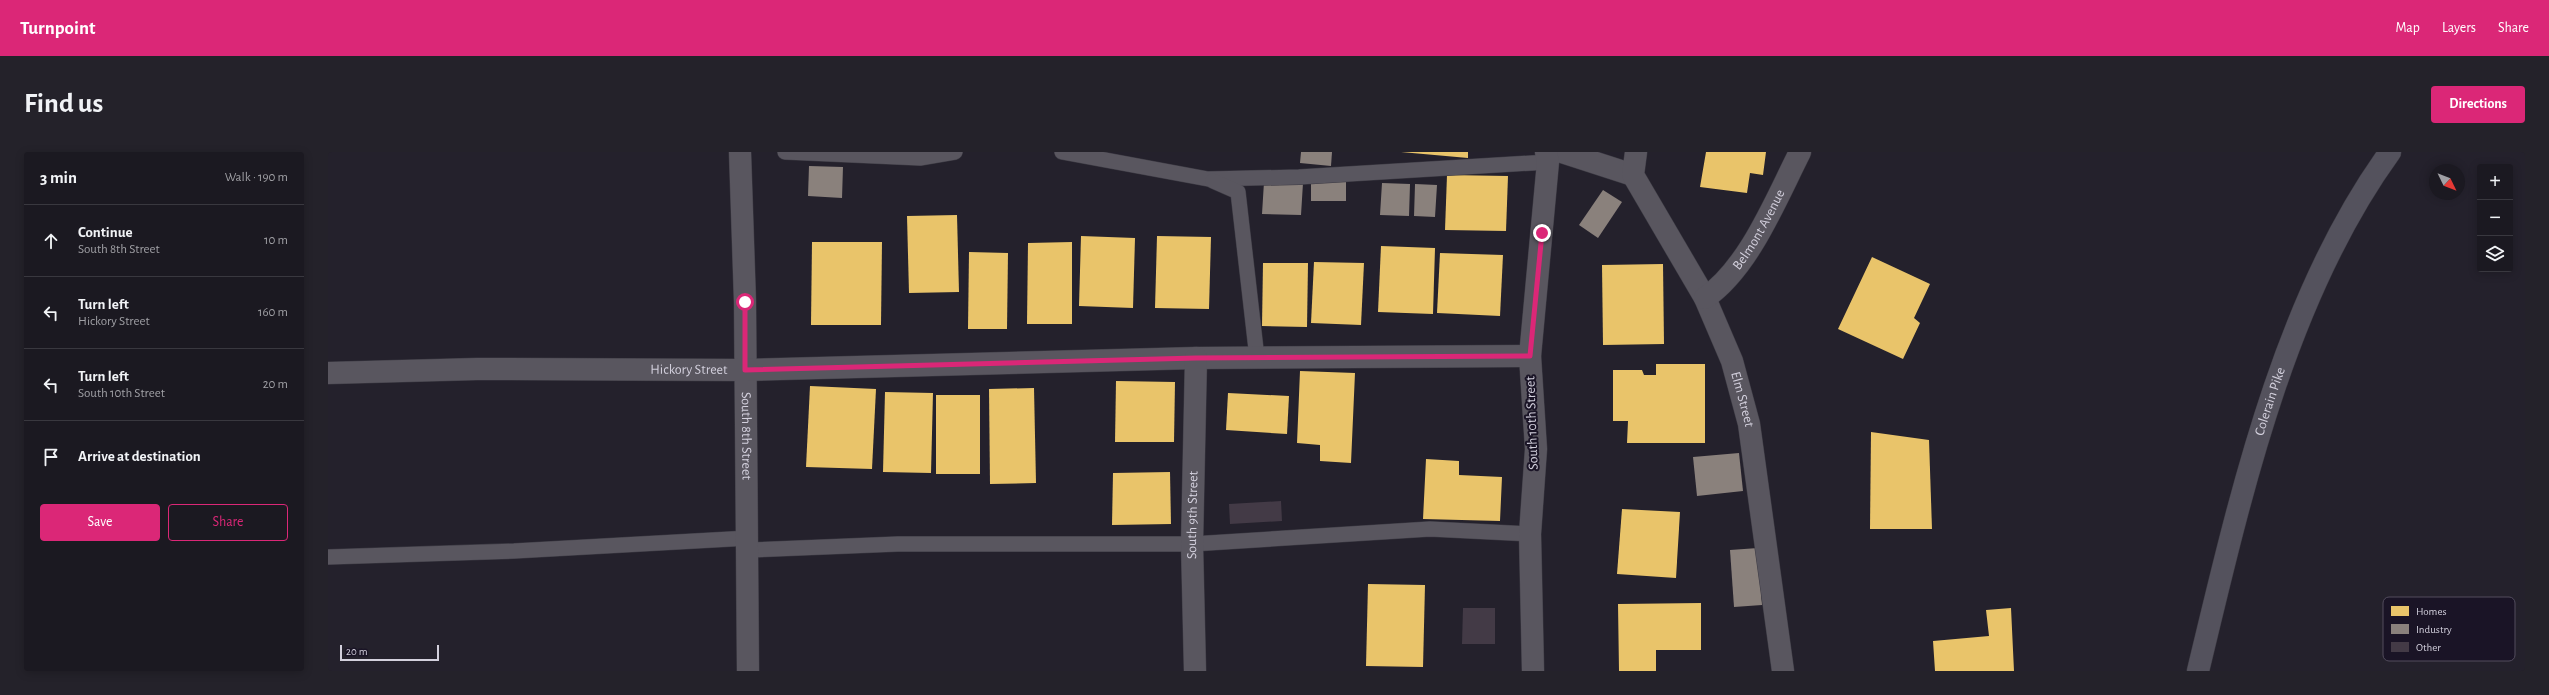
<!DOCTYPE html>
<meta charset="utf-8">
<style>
:root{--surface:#1b1921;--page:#24222a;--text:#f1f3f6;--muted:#a0a0a5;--line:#39383f;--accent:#db2777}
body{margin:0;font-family:"Alegreya Sans",sans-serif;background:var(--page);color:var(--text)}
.controls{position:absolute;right:12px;top:12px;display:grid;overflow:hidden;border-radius:4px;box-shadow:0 2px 10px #0003}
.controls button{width:36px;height:36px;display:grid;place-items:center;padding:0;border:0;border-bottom:1px solid var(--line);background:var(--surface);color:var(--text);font:20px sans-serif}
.compass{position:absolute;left:2101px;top:12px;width:36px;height:36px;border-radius:50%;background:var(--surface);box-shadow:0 2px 10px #0003;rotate:133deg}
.scale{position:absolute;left:12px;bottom:10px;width:99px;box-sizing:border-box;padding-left:4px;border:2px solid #d3d0dd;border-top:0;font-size:11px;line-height:14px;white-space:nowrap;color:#d3d0dd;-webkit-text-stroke:3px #1a1426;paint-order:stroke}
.stop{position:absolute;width:12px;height:12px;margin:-9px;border:3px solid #db2777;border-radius:50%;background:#fff}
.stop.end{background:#db2777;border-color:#fff;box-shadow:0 1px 4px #0008}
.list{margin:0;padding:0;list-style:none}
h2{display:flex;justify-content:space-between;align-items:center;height:52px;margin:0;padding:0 16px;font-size:17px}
h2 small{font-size:13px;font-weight:400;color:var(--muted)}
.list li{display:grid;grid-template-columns:26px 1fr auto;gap:12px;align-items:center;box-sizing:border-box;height:72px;padding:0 16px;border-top:1px solid var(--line)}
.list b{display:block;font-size:15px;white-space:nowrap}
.list p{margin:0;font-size:13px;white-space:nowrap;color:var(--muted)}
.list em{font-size:13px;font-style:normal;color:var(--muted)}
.actions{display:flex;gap:8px;padding:12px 16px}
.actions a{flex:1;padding:9px 0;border:1px solid var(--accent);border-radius:4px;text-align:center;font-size:14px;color:var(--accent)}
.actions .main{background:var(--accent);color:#fff}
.icon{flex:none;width:22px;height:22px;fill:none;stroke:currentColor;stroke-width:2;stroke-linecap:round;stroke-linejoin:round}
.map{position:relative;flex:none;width:2197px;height:519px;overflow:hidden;border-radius:4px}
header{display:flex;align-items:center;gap:24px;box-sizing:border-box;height:56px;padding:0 20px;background:var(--accent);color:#fff}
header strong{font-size:19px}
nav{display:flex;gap:22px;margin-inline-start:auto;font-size:14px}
.intro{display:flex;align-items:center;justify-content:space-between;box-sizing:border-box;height:96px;padding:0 24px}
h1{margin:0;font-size:28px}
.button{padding:10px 18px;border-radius:4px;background:var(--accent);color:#fff;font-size:14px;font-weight:700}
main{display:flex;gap:24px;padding:0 24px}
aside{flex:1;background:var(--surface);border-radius:4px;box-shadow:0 2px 10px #0003}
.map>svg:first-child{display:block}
</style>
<header>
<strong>Turnpoint</strong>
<nav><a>Map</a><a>Layers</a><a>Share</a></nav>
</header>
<div class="intro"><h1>Find us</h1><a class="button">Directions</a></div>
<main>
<aside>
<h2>3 min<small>Walk · 190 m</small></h2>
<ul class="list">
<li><svg class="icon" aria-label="ahead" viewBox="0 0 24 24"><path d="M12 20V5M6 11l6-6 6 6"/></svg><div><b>Continue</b><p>South 8th Street</p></div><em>10 m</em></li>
<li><svg class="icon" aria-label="left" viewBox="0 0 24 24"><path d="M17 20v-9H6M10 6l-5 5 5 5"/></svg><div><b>Turn left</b><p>Hickory Street</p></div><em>160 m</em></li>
<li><svg class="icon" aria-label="left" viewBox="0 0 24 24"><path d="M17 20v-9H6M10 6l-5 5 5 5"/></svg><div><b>Turn left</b><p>South 10th Street</p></div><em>20 m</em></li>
<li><svg class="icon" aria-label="arrive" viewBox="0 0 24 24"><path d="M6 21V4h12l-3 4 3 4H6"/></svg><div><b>Arrive at destination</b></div></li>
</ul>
<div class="actions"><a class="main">Save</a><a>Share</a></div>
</aside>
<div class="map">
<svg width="2197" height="519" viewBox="0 0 2197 519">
<rect width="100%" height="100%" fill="#24212c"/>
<g fill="#e9c46a">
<polygon points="1073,0 1140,0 1140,6"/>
<polygon points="1378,0 1438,0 1435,23 1422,21 1419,41 1372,35"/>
<polygon points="1119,23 1180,24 1178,79 1117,78"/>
<polygon points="629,63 631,140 581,141 579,64"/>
<polygon points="753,84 807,86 805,156 751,154"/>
<polygon points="829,84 883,85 881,157 827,156"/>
<polygon points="484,90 554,90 553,173 483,173"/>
<polygon points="744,90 744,172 699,172 700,91"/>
<polygon points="1053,94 1107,96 1105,162 1050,160"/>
<polygon points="641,100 680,101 679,177 640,177"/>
<polygon points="1112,101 1175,103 1172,164 1109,161"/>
<polygon points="1544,105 1602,132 1586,166 1592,171 1575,207 1510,177"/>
<polygon points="986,110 1036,111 1033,173 983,171"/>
<polygon points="935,111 980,111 979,175 934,174"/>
<polygon points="1335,112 1336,192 1275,193 1274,113"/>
<polygon points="1328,212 1377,212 1377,291 1299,291 1300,269 1285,269 1285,218 1314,218 1316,223 1328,223"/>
<polygon points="972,219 1027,221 1023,311 992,309 992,293 969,291"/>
<polygon points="788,229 847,230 846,290 787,290"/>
<polygon points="482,234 548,237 544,317 478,315"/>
<polygon points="706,236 708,331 662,332 661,237"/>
<polygon points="557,240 605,241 603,321 555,320"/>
<polygon points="900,241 961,244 959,282 898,278"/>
<rect x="608" y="243" width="44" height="79"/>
<polygon points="1543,280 1601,288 1604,377 1542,377"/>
<polygon points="1098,307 1131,309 1131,323 1174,325 1172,369 1095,367"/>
<polygon points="842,320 843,372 784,373 785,321"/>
<polygon points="1294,357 1352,360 1348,426 1289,422"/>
<polygon points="1040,432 1097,433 1095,515 1038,514"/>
<polygon points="1373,451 1373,498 1328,498 1328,519 1291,519 1290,452"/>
<polygon points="1683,456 1686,519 1607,519 1605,489 1661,484 1658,458"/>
</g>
<g fill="#8a817c">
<polygon points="973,0 1004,0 1003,14 972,11"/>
<polygon points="481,14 515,15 514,46 480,44"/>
<rect x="983" y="29" width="35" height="20"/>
<polygon points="936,30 975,31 973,63 934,62"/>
<polygon points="1054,31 1082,32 1081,64 1052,63"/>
<polygon points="1087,32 1109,33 1107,65 1086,64"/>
<polygon points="1275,38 1294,50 1270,86 1251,73"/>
<polygon points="1411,301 1415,339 1369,344 1365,305"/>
<polygon points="1430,396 1434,453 1406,455 1402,398"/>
</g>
<g fill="#433a46">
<polygon points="953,349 954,369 902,372 901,352"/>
<polygon points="1135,456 1167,456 1167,492 1134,492"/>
</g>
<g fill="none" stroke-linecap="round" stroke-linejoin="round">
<defs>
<g id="lane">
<polyline points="457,0 592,6 627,0"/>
<polyline points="734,0 880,27 971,25 1220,10"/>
<polyline points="885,29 910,40 929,206"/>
<polyline points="421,398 570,392 864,392 1102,377 1202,382"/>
<polyline points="0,405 186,399 421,386"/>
</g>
<g id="street">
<path id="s1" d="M412,0L417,150L420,519"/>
<polyline points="1234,0 1305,23"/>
<path id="s2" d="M1308,0L1305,23L1377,146L1404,209L1421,272L1455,519"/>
<path id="s3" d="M1377,146C1421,116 1448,47 1472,0"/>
<path id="s4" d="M0,221L149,217L417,218L868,206L1202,204"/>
<path id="s5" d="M867,519L864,392L868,206"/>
<polyline points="1205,519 1202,382 1208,297 1202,204 1220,10 1218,0"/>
</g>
<g id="secondary">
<path id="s6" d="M1870,519C1912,345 1956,146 2062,0"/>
</g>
</defs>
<use href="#lane" stroke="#3d3b44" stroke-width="16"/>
<use href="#street" stroke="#3d3b44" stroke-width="23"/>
<use href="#secondary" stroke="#3d3b44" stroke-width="23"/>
<use href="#lane" stroke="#59565f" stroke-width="15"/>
<use href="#street" stroke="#59565f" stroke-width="22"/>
<use href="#secondary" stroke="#54525d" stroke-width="22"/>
</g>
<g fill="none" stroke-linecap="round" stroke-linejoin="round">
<polyline stroke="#db2777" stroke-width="5" points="417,150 417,218 868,206 1202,204 1214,81"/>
</g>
<g text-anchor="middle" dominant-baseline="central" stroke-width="4" stroke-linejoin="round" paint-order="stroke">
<g font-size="14" fill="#d3d0dd" stroke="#1a1426">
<text stroke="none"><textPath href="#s3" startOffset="88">Belmont Avenue</textPath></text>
<text stroke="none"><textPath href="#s4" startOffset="361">Hickory Street</textPath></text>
<text stroke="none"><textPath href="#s2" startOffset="274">Elm Street</textPath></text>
<text stroke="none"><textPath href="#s6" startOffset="279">Colerain Pike</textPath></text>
<text transform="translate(1204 271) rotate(-92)">South 10th Street</text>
<text stroke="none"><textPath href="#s1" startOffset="284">South 8th Street</textPath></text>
<text stroke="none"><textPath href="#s5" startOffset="156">South 9th Street</textPath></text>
</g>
</g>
<rect x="2055" y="445" width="132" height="64" rx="6" fill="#1a1426" stroke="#524c5d" stroke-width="1"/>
<rect x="2063" y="454" width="18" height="10" fill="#e9c46a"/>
<rect x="2063" y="472" width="18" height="10" fill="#8a817c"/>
<rect x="2063" y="490" width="18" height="10" fill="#433a46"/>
<g font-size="11" fill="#d3d0dd">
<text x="2088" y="463">Homes</text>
<text x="2088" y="481">Industry</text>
<text x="2088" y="499">Other</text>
</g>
</svg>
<div class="controls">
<button>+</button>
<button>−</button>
<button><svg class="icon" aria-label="layers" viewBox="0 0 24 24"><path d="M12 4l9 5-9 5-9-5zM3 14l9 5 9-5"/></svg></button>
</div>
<svg class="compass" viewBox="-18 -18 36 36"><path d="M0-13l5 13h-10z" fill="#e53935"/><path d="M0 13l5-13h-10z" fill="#a0a0a5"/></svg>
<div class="scale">20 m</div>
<div class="stop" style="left:417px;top:150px"></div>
<div class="stop end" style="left:1214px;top:81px"></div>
</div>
</main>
